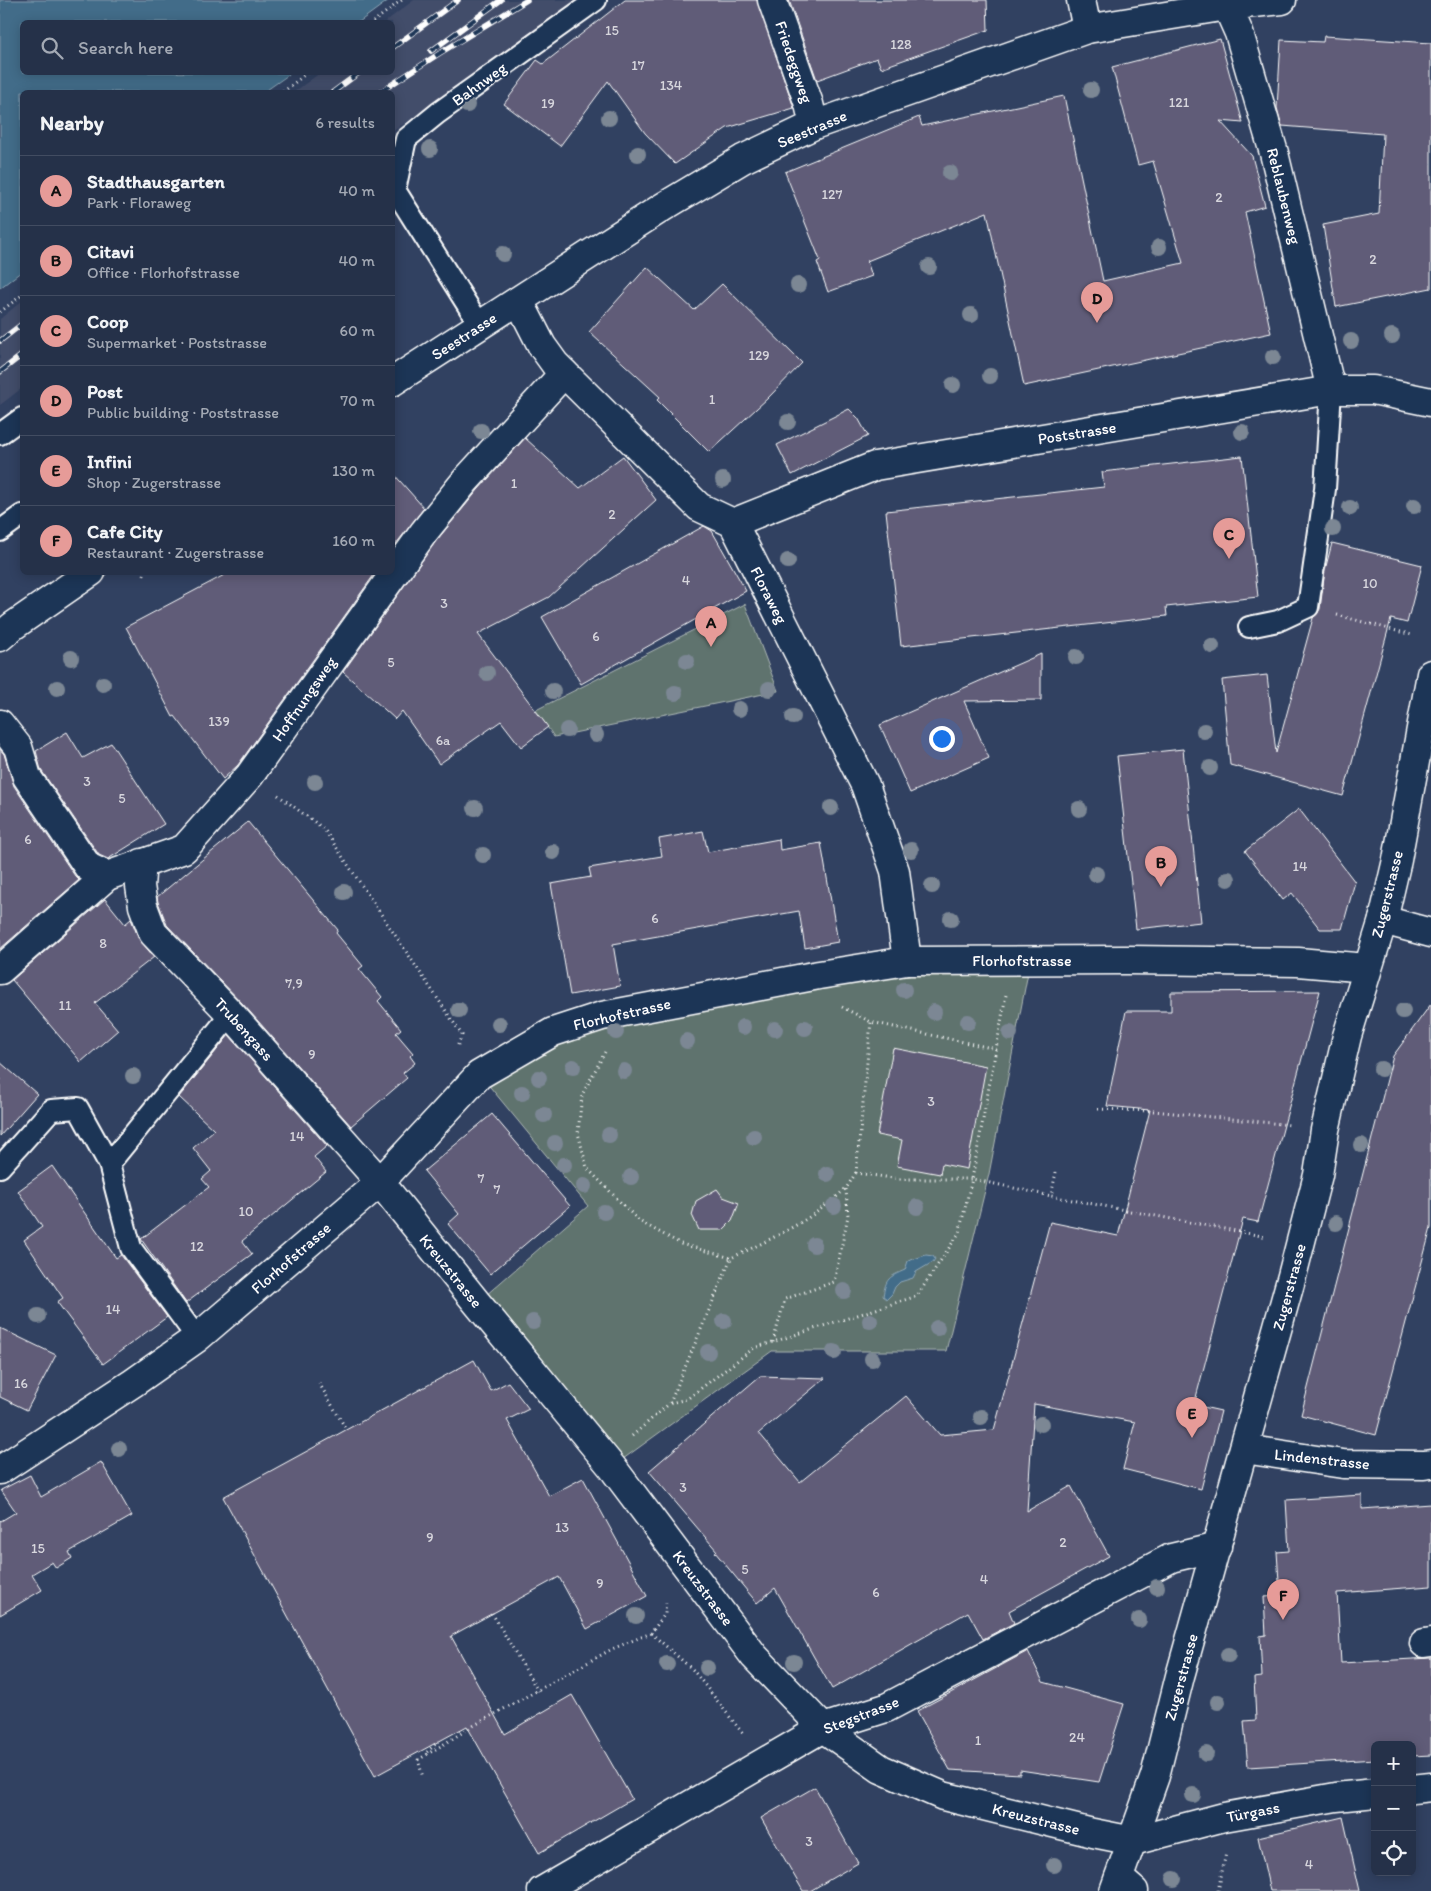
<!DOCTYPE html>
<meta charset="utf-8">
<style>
:root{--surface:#253149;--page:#313d53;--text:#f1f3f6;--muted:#a3a9b4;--line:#424c61;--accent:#e69b98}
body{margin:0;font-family:Itim,sans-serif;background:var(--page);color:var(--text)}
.controls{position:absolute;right:15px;bottom:15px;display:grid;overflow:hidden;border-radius:8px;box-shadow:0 2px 12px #0003}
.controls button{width:45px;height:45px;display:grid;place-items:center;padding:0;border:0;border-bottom:1px solid var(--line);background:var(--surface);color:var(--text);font:25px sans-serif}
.you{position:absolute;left:941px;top:738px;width:18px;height:18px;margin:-12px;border:4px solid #fff;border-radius:50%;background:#1a73e8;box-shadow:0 0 0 8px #1a73e833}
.badge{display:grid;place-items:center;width:32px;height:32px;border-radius:50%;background:var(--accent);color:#111;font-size:16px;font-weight:700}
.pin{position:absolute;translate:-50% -41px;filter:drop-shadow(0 1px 2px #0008)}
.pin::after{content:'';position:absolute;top:26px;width:18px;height:15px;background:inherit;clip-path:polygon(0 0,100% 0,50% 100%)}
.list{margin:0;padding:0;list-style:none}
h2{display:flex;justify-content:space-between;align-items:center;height:65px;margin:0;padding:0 20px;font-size:21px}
h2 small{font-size:16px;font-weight:400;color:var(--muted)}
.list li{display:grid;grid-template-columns:32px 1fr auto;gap:15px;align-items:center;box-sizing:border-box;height:70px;padding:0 20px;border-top:1px solid var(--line)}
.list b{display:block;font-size:19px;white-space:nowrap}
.list p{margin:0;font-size:16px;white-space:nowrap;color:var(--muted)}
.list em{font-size:16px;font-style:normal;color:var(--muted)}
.icon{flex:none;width:28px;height:28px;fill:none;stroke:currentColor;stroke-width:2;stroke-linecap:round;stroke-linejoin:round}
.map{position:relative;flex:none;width:1431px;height:1891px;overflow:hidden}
.search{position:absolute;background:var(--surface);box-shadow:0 2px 12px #0003;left:20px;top:20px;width:375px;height:55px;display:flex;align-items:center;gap:12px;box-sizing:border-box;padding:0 18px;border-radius:8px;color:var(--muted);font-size:19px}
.panel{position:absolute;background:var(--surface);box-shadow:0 2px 12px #0003;left:20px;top:90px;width:375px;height:485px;border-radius:8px}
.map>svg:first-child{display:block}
</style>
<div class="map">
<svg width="1431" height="1891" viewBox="0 0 1431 1891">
<rect width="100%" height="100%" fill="#314161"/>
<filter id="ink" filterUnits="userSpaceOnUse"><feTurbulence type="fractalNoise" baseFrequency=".02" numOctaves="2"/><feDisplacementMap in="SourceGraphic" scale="10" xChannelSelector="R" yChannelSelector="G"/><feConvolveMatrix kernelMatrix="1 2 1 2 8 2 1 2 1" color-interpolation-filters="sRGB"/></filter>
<g filter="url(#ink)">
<g fill="#434d6b">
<polygon points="414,0 586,0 393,131 392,92 294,92 320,73 392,72 392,22 385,22"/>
<polygon points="22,301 22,388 0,405 0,319"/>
</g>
<g fill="#5f736e" stroke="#afb9b6">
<polygon points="745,604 778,691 554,737 536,710"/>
<polygon points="1031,957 989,1174 946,1351 772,1351 612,1467 477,1303 588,1206 486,1082 602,1016"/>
</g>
<g fill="#426c89" stroke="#8ea7b8">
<polygon points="0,0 389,0 359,22 22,22 22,72 291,73 264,92 22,92 22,271 0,288"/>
<path d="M926,1255L933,1256L935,1259L933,1262L916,1272L913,1278L900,1282L895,1287L892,1294L887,1299L883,1296C886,1278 889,1277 905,1270L908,1261Z"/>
</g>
<g fill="#605c78" stroke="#fff">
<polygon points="625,0 757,0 794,108 727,128 675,164 645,133 608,81 560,146 504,104 537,60 543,64"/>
<polygon points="789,0 987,0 988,30 881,68 877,58 817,80"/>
<polygon points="1324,36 1431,43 1431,288 1336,307 1323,225 1379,214 1383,134 1282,126 1277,108 1281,40 1323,42"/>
<polygon points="1220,39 1243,123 1220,121 1252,156 1265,206 1245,212 1271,333 1024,386 987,212 867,261 872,276 828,292 817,262 820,260 785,172 919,117 922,126 1064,96 1103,281 1183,263 1153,161 1138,165 1112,67"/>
<polygon points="647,267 694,310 722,284 802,363 768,398 709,452 657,400 660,397 589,332"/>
<polygon points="849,409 858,418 868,436 792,475 777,445"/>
<polygon points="525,438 580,488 623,456 656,500 549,597 478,634 548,727 521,747 501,721 439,764 402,711 395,719 343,672 436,541 478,490"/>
<polygon points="1242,456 1258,597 1166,607 1167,616 901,646 886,511 1104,487 1102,472"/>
<polygon points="392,472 424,508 392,549"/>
<polygon points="704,526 712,531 746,591 581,684 542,617"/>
<polygon points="1332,543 1422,565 1407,623 1391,619 1343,796 1230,765 1222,680 1267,675 1276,753 1313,618 1317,614 1320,609 1325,570"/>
<polygon points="230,572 376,572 238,765 223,779 175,716 173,717 126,627"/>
<polygon points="1041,654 1041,700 964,701 989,758 910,793 880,725"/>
<polygon points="67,732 83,758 111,743 164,824 108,859 99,855 41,770 36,751"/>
<polygon points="0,749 4,754 14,786 75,876 79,880 0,949"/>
<polygon points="1183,749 1201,922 1136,929 1117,756"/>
<polygon points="1299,809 1355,882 1342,929 1320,929 1292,893 1283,900 1245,851"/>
<polygon points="248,822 338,930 336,933 363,966 359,969 382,997 378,1001 401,1029 396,1033 413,1053 410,1056 415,1063 403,1073 407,1078 351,1126 242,1003 167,925 158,902 157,897"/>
<polygon points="703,831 708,852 779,839 780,850 821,843 838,942 805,948 799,911 613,944 620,986 570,995 551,884 591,877 589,868 662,856 659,839"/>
<polygon points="105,899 125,924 131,919 139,939 154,957 95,1003 118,1030 81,1062 12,980"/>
<polygon points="1320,991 1258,1222 1243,1219 1194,1405 1221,1411 1201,1489 1123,1469 1135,1422 1034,1404 1027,1511 1071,1486 1109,1556 1009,1611 1014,1623 983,1639 968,1612 832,1689 775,1588 757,1603 715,1552 717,1551 649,1471 760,1376 825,1378 759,1433 800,1482 906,1396 940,1435 994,1430 1050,1222 1118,1236 1150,1110 1107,1106 1126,1011 1171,1011 1171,992"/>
<polygon points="1431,1004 1431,1228 1376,1435 1301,1415 1393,1056"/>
<polygon points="229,1035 327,1146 314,1157 326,1172 242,1241 252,1254 186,1303 141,1239 209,1187 202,1179 211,1171 193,1148 214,1130 179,1097"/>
<polygon points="893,1048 986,1066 967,1169 942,1164 940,1174 897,1166 902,1140 877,1135"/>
<polygon points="0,1062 37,1094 0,1136"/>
<polygon points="492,1114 570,1206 490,1274 448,1224 459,1214 424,1171"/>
<polygon points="52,1166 116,1258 121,1255 167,1317 103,1364 57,1302 63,1298 24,1240 42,1227 18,1191"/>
<polygon points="717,1189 723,1197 739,1203 732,1221 723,1230 699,1230 692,1215 696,1201"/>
<polygon points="0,1328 56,1355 27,1410 0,1397"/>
<polygon points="474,1360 491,1391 508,1382 529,1409 507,1420 549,1496 583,1478 647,1596 587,1629 559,1577 451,1636 505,1734 572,1695 632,1799 539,1853 467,1726 375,1776 223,1497"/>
<polygon points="101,1462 132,1516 69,1552 72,1558 56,1568 52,1562 32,1574 42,1590 0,1615 0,1520 1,1521 16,1512 1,1490 30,1475 41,1497"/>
<polygon points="1362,1495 1362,1509 1431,1504 1431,1586 1337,1593 1341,1663 1431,1658 1431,1755 1412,1756 1412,1745 1375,1745 1375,1759 1248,1767 1244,1721 1256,1720 1254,1678 1262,1677 1260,1636 1266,1635 1264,1597 1280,1596 1277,1552 1289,1551 1286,1500"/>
<polygon points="1028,1651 1043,1682 1124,1704 1099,1782 1020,1770 1020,1774 950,1770 917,1711"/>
<polygon points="815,1787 858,1863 810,1891 803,1891 761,1818"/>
<polygon points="1343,1817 1360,1891 1270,1891 1258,1837"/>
</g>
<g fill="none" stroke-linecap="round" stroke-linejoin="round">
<defs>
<g id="lane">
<polyline points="395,190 406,139 438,113 596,0"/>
<polyline points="395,190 480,325"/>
<polyline points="0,434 22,418"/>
<polyline points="0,531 22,515"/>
<polyline points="1249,627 1278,621 1308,607 1325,489 1331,390"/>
<polyline points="109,1164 231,1014"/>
<polyline points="0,1167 51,1110 78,1108 109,1164 131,1248 197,1338"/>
</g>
<g id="street">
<polyline points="772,0 809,104 814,125"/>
<polyline points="1081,0 1087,29"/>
<polyline points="1227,6 1239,33 1274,153 1331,390"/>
<polyline points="519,301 542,346 555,364 699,507 733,523 865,785 895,871 907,961"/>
<polyline points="733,523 875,466 1331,390 1373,390 1431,402"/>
<polyline points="0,724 18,747 27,777 88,867 107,876"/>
<polyline points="142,863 140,886 143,906 153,933 231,1014 380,1182 477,1303 612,1467 754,1656 823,1728 881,1769 943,1796 1093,1833 1133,1841 1224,1817 1336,1797 1375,1793"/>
<polyline points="0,970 107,876 184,849 250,775 424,532 466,480 564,373"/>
<polyline points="1244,1449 1343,1464 1424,1465 1431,1464"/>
<polyline points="0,1470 133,1383 197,1338 380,1182 479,1075 553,1032 602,1016 819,975 907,961 1126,960 1298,962 1367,968"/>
<polyline points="1424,1643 1431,1642"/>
<polyline points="1412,1789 1431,1787"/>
<polyline points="1119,1878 1134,1891"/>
<polyline points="542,1891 823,1728 886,1708 1171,1558 1217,1547"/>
</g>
<g id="secondary">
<polyline points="1383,920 1431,933"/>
<polyline points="1114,1891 1155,1776 1180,1676 1292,1276 1318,1175 1325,1130 1347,1036 1383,920 1397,860 1431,674"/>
</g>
<g id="primary">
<polyline points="392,382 663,207 743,159 814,125 1087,29 1227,6 1282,0"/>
<polyline points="0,637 13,626 91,572"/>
</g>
</defs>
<use href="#lane" stroke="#fff" stroke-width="24"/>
<use href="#street" stroke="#fff" stroke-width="31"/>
<use href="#secondary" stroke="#fff" stroke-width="31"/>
<use href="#primary" stroke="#fff" stroke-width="31"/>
<g stroke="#fff" stroke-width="3" stroke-dasharray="1 4" stroke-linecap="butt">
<polyline points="373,22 402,0"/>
<polyline points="283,92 308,72"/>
<polyline points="0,312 22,295"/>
<polyline points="144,575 145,572"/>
<polyline points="1337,615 1412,635"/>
<polyline points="278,795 324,829 462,1035 457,1047"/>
<polyline points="842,1007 871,1022 996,1049"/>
<polyline points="605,1052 582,1095 578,1133 587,1168 639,1221 681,1244 731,1258"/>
<polyline points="1098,1109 1153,1111 1291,1125"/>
<polyline points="1056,1172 1051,1196 1267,1237"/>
<polyline points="856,1173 871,1022"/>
<polyline points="773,1342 785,1299 834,1282 848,1216 846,1189"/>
<polyline points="319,1383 346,1429"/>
<polyline points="670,1403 687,1399 754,1348 917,1296 959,1233 972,1179 1006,995"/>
<path d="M632,1436L670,1403L731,1258C771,1239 813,1220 845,1189C849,1185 852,1178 856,1173L900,1179H972L1051,1196"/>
<polyline points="492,1613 538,1691"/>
<polyline points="651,1633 693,1670 744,1735"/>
<polyline points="427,1752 439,1741"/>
<polyline points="418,1759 423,1778"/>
<polyline points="418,1760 473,1726 612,1649 651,1633 665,1614 666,1599"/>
<polyline points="1218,1891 1226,1853"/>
</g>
<use href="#lane" stroke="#1d3557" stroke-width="20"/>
<use href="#street" stroke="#1d3557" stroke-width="28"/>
<use href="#secondary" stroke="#1d3557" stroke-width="28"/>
<use href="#primary" stroke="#1d3557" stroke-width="28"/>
<defs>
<g id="rail">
<polyline points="392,48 458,0"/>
<polyline points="431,51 501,0"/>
<polyline points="333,92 360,72"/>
<polyline points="380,92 440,53 527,0"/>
<polyline points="0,341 22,324"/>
<polyline points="0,372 22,355"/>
</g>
</defs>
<use href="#rail" stroke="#fff" stroke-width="5.5"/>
<use href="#rail" stroke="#1d3557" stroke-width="4" stroke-dasharray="11" stroke-linecap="butt"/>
</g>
<g fill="#7b8794">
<circle cx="1091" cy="90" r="8"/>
<circle cx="467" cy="105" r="8"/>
<circle cx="609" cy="118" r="8"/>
<circle cx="430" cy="149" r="8"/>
<circle cx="638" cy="154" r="8"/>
<circle cx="950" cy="173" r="8"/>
<circle cx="1159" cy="247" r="8"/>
<circle cx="503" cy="254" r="8"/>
<circle cx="929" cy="267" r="8"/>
<circle cx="798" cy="285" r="8"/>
<circle cx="971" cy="315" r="8"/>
<circle cx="1392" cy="336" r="8"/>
<circle cx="1351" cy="341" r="8"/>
<circle cx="1273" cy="357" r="8"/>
<circle cx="990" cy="376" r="8"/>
<circle cx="953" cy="385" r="8"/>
<circle cx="788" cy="422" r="8"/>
<circle cx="481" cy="431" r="8"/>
<circle cx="1242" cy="432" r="8"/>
<circle cx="723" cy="480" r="8"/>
<circle cx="1414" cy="506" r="8"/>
<circle cx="1350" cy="508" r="8"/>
<circle cx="1333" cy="529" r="8"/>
<circle cx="788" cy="561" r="8"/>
<circle cx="1212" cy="646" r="8"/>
<circle cx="1076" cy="657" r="8"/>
<circle cx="71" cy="658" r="8"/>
<circle cx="687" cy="661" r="8"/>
<circle cx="487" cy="673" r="8"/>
<circle cx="103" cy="684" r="8"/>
<circle cx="57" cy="688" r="8"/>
<circle cx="769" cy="689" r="8"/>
<circle cx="553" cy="691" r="8"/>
<circle cx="675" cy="693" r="8"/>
<circle cx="739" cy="709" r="8"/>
<circle cx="793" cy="717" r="8"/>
<circle cx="567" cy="730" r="8"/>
<circle cx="1204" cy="731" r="8"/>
<circle cx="596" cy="735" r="8"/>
<circle cx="1210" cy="768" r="8"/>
<circle cx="315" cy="782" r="8"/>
<circle cx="475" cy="808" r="8"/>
<circle cx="831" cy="808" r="8"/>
<circle cx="1079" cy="809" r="8"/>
<circle cx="911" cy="850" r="8"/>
<circle cx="553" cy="852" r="8"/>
<circle cx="483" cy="855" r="8"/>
<circle cx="1096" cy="874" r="8"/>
<circle cx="1228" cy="879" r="8"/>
<circle cx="932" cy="886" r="8"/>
<circle cx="344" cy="892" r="8"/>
<circle cx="951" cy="919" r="8"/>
<circle cx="904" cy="990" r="8"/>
<circle cx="459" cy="1010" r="8"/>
<circle cx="1403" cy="1011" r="8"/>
<circle cx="934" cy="1012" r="8"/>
<circle cx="968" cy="1022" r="8"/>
<circle cx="499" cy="1024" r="8"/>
<circle cx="743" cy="1027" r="8"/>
<circle cx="805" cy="1028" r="8"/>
<circle cx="775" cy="1029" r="8"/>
<circle cx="616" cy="1032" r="8"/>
<circle cx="1010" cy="1033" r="8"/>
<circle cx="687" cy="1041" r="8"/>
<circle cx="573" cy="1067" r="8"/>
<circle cx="1381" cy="1069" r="8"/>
<circle cx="624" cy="1071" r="8"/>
<circle cx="133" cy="1076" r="8"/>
<circle cx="539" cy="1078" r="8"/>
<circle cx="522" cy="1093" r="8"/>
<circle cx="544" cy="1115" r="8"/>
<circle cx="609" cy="1135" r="8"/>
<circle cx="754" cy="1137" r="8"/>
<circle cx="555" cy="1143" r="8"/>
<circle cx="1361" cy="1145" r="8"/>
<circle cx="564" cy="1165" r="8"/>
<circle cx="827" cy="1174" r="8"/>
<circle cx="631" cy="1177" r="8"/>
<circle cx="584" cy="1186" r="8"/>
<circle cx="834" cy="1206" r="8"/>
<circle cx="917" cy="1207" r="8"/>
<circle cx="604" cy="1212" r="8"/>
<circle cx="1336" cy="1223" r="8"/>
<circle cx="814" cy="1245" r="8"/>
<circle cx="844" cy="1291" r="8"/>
<circle cx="38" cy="1316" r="8"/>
<circle cx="724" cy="1321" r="8"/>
<circle cx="870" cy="1321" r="8"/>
<circle cx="533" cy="1322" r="8"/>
<circle cx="937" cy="1328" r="8"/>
<circle cx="708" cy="1352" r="8"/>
<circle cx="834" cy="1352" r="8"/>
<circle cx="872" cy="1359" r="8"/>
<circle cx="981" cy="1417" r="8"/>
<circle cx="1041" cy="1424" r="8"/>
<circle cx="119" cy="1449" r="8"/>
<circle cx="1157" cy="1587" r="8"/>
<circle cx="636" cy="1616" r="8"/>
<circle cx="1139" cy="1620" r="8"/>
<circle cx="1228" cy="1655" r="8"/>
<circle cx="794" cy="1662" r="8"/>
<circle cx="667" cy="1664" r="8"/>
<circle cx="707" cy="1668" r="8"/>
<circle cx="1218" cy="1702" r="8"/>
<circle cx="1206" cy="1754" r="8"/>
<circle cx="1193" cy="1795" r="8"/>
<circle cx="1054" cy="1865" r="8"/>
<circle cx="1174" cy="1879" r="8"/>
</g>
</g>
<g text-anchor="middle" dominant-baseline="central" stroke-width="4.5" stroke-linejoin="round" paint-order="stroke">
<g font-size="14" fill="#d7d6dd">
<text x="612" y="30">15</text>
<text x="901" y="44">128</text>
<text x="638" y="65">17</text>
<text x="671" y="85">134</text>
<text x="1179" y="102">121</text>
<text x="548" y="103">19</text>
<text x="832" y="194">127</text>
<text x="1219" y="197">2</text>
<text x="1373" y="259">2</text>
<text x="759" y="355">129</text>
<text x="712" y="399">1</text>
<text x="514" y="483">1</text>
<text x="612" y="514">2</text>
<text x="686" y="580">4</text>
<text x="1370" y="583">10</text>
<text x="444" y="603">3</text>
<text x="596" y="636">6</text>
<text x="391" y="662">5</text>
<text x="219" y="721">139</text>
<text x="443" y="740">6a</text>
<text x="87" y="781">3</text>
<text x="122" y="798">5</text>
<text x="28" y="839">6</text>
<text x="1300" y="866">14</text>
<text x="655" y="918">6</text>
<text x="103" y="943">8</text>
<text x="294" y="983">7,9</text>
<text x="65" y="1005">11</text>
<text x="312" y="1054">9</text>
<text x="931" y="1101">3</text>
<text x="297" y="1136">14</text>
<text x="481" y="1178">7</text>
<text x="497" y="1189">7</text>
<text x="246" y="1211">10</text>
<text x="197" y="1246">12</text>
<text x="113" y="1309">14</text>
<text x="21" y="1383">16</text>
<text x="683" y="1487">3</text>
<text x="562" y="1527">13</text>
<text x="430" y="1537">9</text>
<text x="1063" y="1542">2</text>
<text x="38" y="1548">15</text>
<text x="745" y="1569">5</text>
<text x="984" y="1579">4</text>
<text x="600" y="1583">9</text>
<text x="876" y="1592">6</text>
<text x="1077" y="1737">24</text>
<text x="978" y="1740">1</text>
<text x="809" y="1841">3</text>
<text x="1309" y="1864">4</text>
</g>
<g font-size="16" fill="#fff" stroke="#1d3557">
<text transform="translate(794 62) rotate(71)">Friedeggweg</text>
<text transform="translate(479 84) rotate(-36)">Bahnweg</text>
<text transform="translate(812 129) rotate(-23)">Seestrasse</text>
<text transform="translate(1284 196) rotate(76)">Reblaubenweg</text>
<text transform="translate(464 336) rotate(-33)">Seestrasse</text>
<text transform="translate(1077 433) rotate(-9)">Poststrasse</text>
<text transform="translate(769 595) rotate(63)">Floraweg</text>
<text transform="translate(304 699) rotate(-55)">Hoffnungsweg</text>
<text transform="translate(1387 894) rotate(-76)">Zugerstrasse</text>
<text x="1022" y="960">Florhofstrasse</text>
<text transform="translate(622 1014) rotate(-13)">Florhofstrasse</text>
<text transform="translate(244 1029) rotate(48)">Trubengass</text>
<text transform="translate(291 1258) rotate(-41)">Florhofstrasse</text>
<text transform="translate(451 1271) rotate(51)">Kreuzstrasse</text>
<text transform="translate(1289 1287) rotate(-75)">Zugerstrasse</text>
<text transform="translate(1322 1459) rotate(6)">Lindenstrasse</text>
<text transform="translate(703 1588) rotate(53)">Kreuzstrasse</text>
<text transform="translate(1181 1677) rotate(-75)">Zugerstrasse</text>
<text transform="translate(861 1715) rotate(-21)">Stegstrasse</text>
<text transform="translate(1253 1812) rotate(-11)">Türgass</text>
<text transform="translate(1036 1819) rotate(14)">Kreuzstrasse</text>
</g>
</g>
</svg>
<div class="controls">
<button>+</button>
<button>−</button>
<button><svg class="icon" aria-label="locate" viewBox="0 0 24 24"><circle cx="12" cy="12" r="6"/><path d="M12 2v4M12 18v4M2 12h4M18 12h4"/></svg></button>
</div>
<div class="you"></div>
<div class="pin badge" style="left:711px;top:647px">A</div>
<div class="pin badge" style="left:1161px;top:887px">B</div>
<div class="pin badge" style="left:1229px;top:559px">C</div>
<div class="pin badge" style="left:1097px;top:323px">D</div>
<div class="pin badge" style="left:1192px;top:1438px">E</div>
<div class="pin badge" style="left:1283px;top:1620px">F</div>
<div class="search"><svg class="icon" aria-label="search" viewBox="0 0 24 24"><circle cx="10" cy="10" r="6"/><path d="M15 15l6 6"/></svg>Search here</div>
<section class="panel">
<h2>Nearby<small>6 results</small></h2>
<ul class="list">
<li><span class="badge">A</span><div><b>Stadthausgarten</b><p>Park · Floraweg</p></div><em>40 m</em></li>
<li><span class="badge">B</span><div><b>Citavi</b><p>Office · Florhofstrasse</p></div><em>40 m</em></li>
<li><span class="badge">C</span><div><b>Coop</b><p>Supermarket · Poststrasse</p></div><em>60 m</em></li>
<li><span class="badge">D</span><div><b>Post</b><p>Public building · Poststrasse</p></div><em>70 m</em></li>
<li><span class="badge">E</span><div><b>Infini</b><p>Shop · Zugerstrasse</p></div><em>130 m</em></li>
<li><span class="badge">F</span><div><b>Cafe City</b><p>Restaurant · Zugerstrasse</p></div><em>160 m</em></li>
</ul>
</section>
</div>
